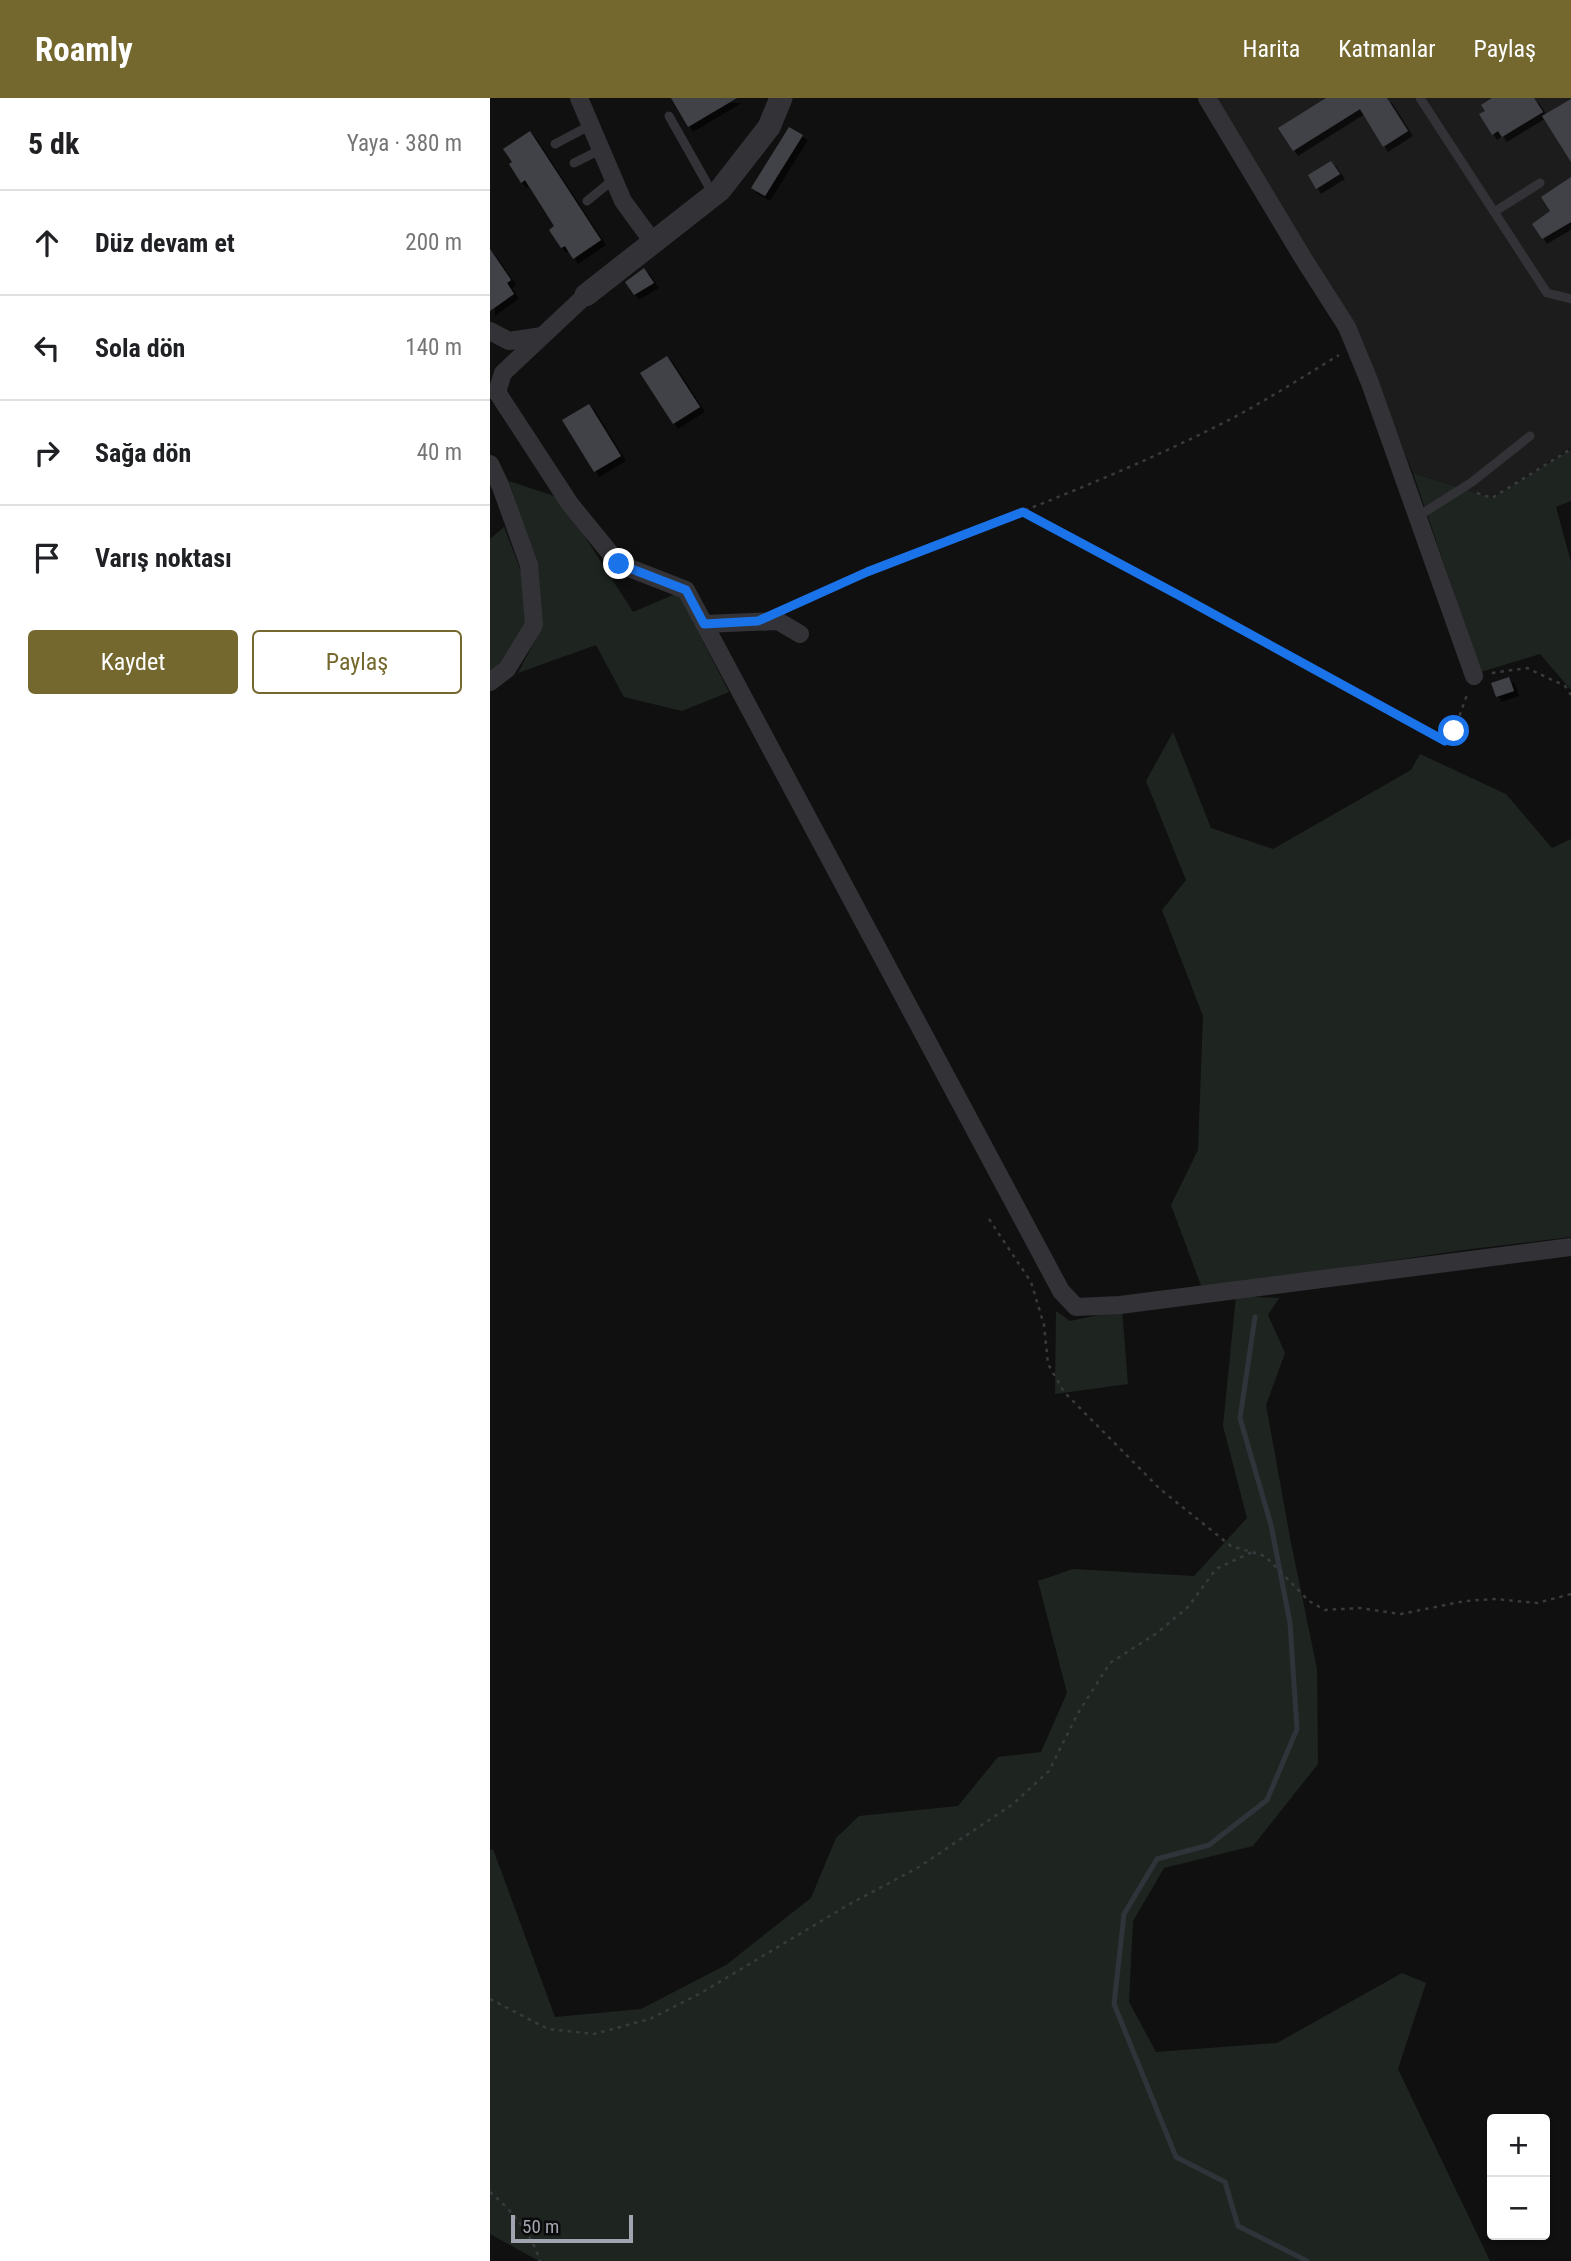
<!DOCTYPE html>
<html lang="tr">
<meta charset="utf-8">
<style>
:root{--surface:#fff;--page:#f2f2f2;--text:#202124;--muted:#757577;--line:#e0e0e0;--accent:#74682f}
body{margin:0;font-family:"Roboto Condensed",sans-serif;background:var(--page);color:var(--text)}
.controls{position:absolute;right:21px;bottom:21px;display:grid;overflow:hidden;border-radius:7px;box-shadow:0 2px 5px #0004}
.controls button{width:63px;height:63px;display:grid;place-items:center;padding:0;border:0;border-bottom:2px solid var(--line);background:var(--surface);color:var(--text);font:35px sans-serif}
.scale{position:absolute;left:21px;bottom:18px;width:122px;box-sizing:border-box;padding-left:7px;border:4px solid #a2a4b0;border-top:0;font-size:19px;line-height:24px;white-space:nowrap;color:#a2a4b0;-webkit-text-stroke:5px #0b0b0c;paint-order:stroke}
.stop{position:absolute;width:21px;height:21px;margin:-16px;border:5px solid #1a73e8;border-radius:50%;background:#fff}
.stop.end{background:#1a73e8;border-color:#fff;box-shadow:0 2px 7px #0008}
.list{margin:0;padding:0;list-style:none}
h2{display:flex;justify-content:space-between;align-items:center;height:91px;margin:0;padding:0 28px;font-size:30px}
h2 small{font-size:23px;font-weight:400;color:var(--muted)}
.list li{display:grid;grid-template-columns:46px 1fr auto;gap:21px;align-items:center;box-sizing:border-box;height:105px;padding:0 28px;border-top:2px solid var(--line)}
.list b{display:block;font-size:26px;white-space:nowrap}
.list em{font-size:23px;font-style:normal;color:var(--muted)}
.actions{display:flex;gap:14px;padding:21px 28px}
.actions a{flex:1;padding:16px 0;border:2px solid var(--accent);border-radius:7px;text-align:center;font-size:24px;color:var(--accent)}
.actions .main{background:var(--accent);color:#fff}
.icon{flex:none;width:38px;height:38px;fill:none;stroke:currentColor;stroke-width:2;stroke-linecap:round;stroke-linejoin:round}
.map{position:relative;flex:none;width:1081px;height:2163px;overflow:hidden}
header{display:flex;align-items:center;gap:42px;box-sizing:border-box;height:98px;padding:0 35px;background:var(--accent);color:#fff}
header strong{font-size:33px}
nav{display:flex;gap:38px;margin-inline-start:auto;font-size:24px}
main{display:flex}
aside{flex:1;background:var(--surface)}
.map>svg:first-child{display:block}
</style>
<header>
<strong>Roamly</strong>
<nav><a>Harita</a><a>Katmanlar</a><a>Paylaş</a></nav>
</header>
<main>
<aside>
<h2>5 dk<small>Yaya · 380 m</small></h2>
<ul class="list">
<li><svg class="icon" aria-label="ahead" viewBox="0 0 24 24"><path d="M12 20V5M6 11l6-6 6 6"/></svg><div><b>Düz devam et</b></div><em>200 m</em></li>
<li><svg class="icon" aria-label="left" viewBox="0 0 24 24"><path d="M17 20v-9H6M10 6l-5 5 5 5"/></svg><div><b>Sola dön</b></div><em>140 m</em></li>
<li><svg class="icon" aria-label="right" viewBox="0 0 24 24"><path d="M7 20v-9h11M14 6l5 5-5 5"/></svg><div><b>Sağa dön</b></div><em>40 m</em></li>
<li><svg class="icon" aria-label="arrive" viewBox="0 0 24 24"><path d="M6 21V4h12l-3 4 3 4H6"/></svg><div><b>Varış noktası</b></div></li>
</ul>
<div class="actions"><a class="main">Kaydet</a><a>Paylaş</a></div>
</aside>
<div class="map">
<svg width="1081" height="2163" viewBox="0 0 1081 2163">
<defs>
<filter id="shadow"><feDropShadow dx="5" dy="5" stdDeviation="0" flood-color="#0009"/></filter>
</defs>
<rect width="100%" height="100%" fill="#101011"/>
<polygon fill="#1c1c1d" points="726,0 1081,0 1081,350 1002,400 923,375 861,224"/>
<g fill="#1e2520">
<polygon points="1081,351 1081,403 1066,409 1081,464 1081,592 1050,556 991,574 923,375 1002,400"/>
<polygon points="19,383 70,400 143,514 188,495 239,594 192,613 134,599 106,547 28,575 51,531 45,462"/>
<polygon points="14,429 31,473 37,524 11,567 0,575 0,441"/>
<polygon points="683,634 721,730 783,751 921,672 930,656 1016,696 1062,750 1081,741 1081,1139 981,1151 712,1190 681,1107 708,1052 713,918 672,812 696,782 656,683"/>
<polygon points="746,1198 789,1200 778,1217 795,1255 776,1307 801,1445 827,1571 828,1666 763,1748 674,1770 643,1823 639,1904 666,1954 787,1945 912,1875 936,1885 908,1971 1000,2163 49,2163 0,2136 0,1752 3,1751 65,1919 151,1911 236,1867 321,1800 346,1740 369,1718 468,1708 508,1659 551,1654 577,1595 548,1483 583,1471 704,1478 757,1420 733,1328"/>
<polygon points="632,1212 638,1286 565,1296 566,1213 580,1223"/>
</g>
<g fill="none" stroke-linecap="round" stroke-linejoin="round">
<polyline stroke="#2f343b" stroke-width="5" points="765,1219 750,1320 781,1427 800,1525 807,1631 777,1702 719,1747 667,1761 634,1816 624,1906 686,2059 735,2084 748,2128 817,2163"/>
</g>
<g fill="#414246" filter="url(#shadow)">
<polygon points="181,0 247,0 198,29"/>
<polygon points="836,0 897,0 918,33 893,49 870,11 803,53 788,30"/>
<polygon points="1002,0 1044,0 1053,14 1012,39 1008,33 1002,37 989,16 995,13 991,7"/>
<polygon points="1081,1 1081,64 1052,18"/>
<polygon points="299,29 313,37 275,98 261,90"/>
<polygon points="40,33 111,142 83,161 75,148 71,150 59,132 64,128 35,82 31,85 19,66 22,64 13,51"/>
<polygon points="841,63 850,76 826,91 818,77"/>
<polygon points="1081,79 1081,124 1052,141 1042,126 1060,113 1051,99"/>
<polygon points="0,151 21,182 17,185 24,196 0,213"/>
<polygon points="154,170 164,185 144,197 135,184"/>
<polygon points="177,258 210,309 183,326 150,275"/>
<polygon points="99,306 131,358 104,374 72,322"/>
<polygon points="1019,579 1024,593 1006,599 1001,585"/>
</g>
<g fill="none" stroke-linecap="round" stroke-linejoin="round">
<g stroke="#393a3e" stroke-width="2.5" stroke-dasharray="3.5 5" stroke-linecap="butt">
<polyline points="987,395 1002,400 1081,351"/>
<polyline points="533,414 694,500 955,643 964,633 978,594"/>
<path d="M299,509C443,444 594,396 735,324C774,304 811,280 849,257"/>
<polyline points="1002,575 1037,570 1075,588 1081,597"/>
<polyline points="499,1121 541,1184 554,1227 558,1266 574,1294 670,1391 741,1448 775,1458 819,1503 835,1512 870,1510 911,1516 975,1503 1005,1501 1047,1505 1081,1496"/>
<polyline points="0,1901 58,1931 104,1936 160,1921 211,1895 358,1807 429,1769 523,1706 559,1673 588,1615 620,1565 667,1535 698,1509 726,1471 762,1454"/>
<path d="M0,2094C21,2112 42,2136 50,2163"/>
</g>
<g stroke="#333337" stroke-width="9">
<polyline points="930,0 1057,195 1081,201"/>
<polyline points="179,18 223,96"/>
<polyline points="65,46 101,27"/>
<polyline points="84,65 112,51"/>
<polyline points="97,103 124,81"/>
<polyline points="1004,114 1050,85"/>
<polyline points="927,419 982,384 1040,338"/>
</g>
<g stroke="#333337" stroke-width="18">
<polyline points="89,0 133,103 163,144"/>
<polyline points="717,0 813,160 857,229 880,285 984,578"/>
<polyline points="96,197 13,275 7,294 80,406 129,466 196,492 571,1193 586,1209 630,1207 1081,1149"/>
<polyline points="0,233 19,243 52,238"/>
<polyline points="0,366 11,389 39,467 44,527 17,571 0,584"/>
<polyline points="214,526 288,523 310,536"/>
</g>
<polyline stroke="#333337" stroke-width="23" points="96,197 230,92 279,29 291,0"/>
</g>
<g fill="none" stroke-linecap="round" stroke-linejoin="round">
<polyline stroke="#1a73e8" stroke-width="9" points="129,466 196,492 214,526 268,523 377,474 533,414 694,500 955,643 964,633"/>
</g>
</svg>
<div class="controls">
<button>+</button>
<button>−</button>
</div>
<div class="scale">50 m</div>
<div class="stop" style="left:964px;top:633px"></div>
<div class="stop end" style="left:129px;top:466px"></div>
</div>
</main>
